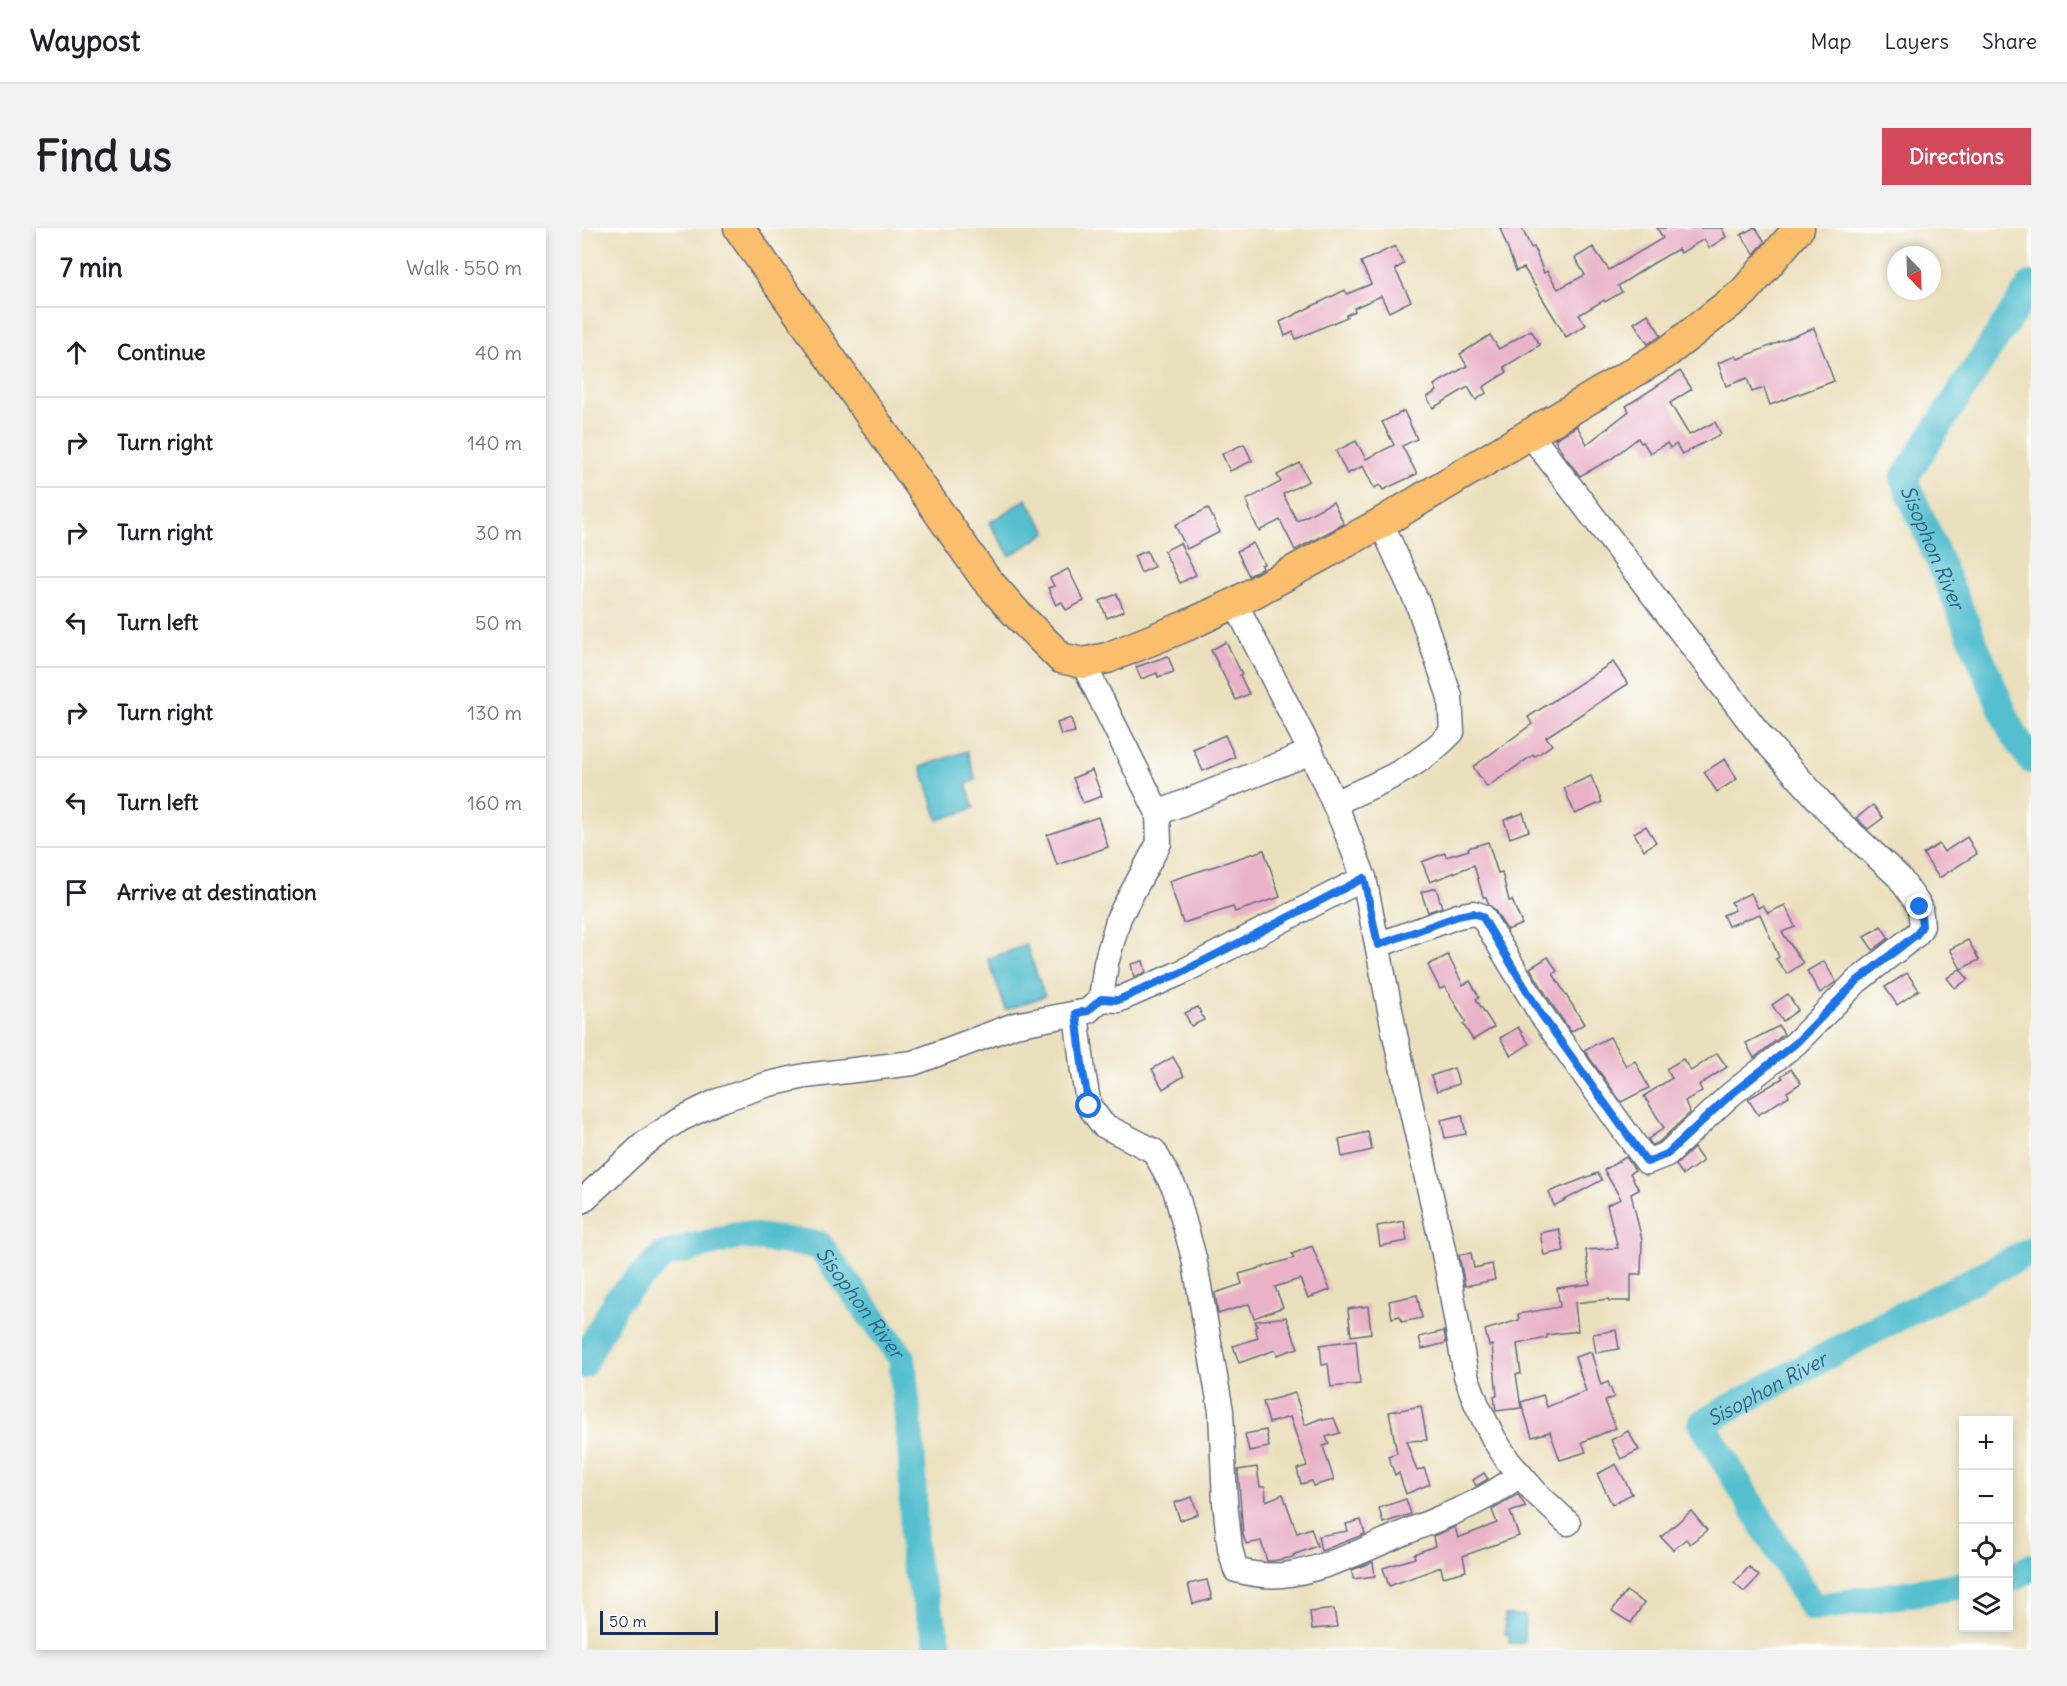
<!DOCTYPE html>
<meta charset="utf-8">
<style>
:root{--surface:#fff;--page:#f2f2f2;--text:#202124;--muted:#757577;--line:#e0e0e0;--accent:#d1495b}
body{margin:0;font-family:Delius,sans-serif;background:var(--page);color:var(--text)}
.controls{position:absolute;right:18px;bottom:18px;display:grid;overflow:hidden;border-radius:0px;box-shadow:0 3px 9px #0003}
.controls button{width:54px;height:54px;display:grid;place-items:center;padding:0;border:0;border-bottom:2px solid var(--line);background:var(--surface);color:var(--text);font:30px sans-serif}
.compass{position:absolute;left:1305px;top:18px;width:54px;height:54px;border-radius:50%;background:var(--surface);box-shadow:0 3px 9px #0003;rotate:157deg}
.scale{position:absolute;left:18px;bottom:15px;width:118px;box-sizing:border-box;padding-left:6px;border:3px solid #1b2f5e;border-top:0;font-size:16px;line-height:21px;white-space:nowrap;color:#1b2f5e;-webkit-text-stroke:4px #fff;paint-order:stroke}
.stop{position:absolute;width:18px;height:18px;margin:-14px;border:4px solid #1a73e8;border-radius:50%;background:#fff}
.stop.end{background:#1a73e8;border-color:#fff;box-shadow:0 2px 6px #0008}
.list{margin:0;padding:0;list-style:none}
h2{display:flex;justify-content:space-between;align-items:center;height:78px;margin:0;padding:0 24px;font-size:26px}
h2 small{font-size:20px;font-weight:400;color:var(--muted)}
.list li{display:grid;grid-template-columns:39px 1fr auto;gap:18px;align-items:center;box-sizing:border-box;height:90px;padding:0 24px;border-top:2px solid var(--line)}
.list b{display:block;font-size:22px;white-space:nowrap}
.list em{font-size:20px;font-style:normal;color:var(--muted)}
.icon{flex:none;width:33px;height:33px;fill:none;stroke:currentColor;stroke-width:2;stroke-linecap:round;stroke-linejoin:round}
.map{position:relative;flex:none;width:1449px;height:1422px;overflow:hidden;border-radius:0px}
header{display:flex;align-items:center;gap:36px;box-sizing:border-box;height:84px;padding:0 30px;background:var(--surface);border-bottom:2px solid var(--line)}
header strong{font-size:28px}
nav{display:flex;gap:33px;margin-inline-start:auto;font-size:21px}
.intro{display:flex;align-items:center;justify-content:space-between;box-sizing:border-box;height:144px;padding:0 36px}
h1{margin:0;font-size:42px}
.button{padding:15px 27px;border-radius:0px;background:var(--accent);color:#fff;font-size:21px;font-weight:700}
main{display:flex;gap:36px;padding:0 36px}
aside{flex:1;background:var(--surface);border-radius:0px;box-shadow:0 3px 9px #0003}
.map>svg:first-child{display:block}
</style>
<header>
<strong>Waypost</strong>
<nav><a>Map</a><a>Layers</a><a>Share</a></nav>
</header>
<div class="intro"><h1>Find us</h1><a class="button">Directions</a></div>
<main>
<aside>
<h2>7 min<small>Walk · 550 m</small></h2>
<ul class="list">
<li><svg class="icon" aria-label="ahead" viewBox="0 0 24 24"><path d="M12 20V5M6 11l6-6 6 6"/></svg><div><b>Continue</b></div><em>40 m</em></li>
<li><svg class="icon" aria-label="right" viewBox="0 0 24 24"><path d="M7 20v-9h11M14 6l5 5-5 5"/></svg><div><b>Turn right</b></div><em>140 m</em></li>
<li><svg class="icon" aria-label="right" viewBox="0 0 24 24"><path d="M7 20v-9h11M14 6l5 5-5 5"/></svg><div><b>Turn right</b></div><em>30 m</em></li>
<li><svg class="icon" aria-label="left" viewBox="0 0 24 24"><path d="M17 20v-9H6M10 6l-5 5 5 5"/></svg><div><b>Turn left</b></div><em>50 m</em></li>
<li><svg class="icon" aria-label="right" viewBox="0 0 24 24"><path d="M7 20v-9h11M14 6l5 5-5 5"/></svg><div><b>Turn right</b></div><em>130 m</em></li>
<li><svg class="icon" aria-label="left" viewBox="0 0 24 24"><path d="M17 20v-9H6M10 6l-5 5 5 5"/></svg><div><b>Turn left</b></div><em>160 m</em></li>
<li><svg class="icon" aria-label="arrive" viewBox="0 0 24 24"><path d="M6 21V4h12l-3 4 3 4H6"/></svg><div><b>Arrive at destination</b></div></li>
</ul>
</aside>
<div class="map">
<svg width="1449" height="1422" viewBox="0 0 1449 1422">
<rect width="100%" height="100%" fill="#fff"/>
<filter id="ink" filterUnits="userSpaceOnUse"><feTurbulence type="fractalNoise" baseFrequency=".0167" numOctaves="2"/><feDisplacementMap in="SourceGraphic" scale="12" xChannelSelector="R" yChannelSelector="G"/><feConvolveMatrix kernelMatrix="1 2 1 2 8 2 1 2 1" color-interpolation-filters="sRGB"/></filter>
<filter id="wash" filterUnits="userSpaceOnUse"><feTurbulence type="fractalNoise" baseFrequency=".008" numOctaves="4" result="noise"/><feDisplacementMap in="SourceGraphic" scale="24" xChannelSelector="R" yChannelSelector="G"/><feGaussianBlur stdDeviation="1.35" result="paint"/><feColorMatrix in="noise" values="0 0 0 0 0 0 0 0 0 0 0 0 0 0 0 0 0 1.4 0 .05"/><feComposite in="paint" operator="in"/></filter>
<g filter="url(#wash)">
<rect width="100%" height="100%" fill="#ebe0bd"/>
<g fill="#54bfcf" stroke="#387796" stroke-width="1.5">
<polygon points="444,271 465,304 428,328 407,295"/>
<polygon points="385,523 394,552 384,556 392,580 356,592 339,539"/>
<polygon points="444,717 463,768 424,782 406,731"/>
<polygon points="923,1387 943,1387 942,1415 927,1415 927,1406 923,1406"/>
</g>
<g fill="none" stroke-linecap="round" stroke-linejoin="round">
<g stroke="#54bfcf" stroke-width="28">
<path id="s1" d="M1449,57L1322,250L1429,502L1449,532"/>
<path id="s2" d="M0,1137L35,1072L82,1027L158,1007L237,1017L320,1130L330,1232L332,1332L358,1422"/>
<polyline points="1426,1350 1433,1349 1449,1339"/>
<path id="s3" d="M1382,1357L1231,1380L1120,1195L1313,1091L1449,1023"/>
</g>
</g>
<g id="blocks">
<g fill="#e9b2c7">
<polygon points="918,0 940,0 949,20 952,19 962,45 965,43 976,61 1003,47 993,30 1011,19 1027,42 1081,10 1075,0 1142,0 1140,1 1144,9 1127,20 1122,11 1099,25 1096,21 1070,36 1036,58 1040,64 1023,74 1022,72 997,87 1004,97 984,109 942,40 934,43"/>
<polygon points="1171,0 1174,0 1183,14 1172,26 1159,7"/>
<polygon points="813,18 822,36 813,41 829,73 807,84 799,68 772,80 773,83 764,87 765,89 714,111 711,104 703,108 698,94 763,62 765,66 789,56 779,34"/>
<polygon points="1066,86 1079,107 1066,116 1052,95"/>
<polygon points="1232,100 1252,153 1188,177 1182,160 1170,164 1165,150 1144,158 1136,135 1154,128 1156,131"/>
<polygon points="949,102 958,117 922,139 925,144 901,159 904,165 894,172 886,159 851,180 845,169 855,163 852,157 885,138 878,126 908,107 917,121"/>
<polygon points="1098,143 1110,161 1088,175 1107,207 1133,194 1139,206 1100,226 1094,216 1088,220 1085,215 1068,225 1061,214 1059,215 1056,210 1029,231 998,248 981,226 973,211 995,198 1005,216 1047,183 1044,178"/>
<polygon points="822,183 835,211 820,218 835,246 801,262 798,257 792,260 781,238 765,246 754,223 774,213 784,231 812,217 800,194"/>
<polygon points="662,216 670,233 648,243 640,226"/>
<polygon points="718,235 727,253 701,266 715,293 751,274 762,296 713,322 698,292 677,303 666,280 667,279 664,272 699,254 695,247"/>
<polygon points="626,280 638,304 605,321 593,297"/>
<polygon points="598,315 614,347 598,355 582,323"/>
<polygon points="671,315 682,336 679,337 681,340 667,348 655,323"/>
<polygon points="565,323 572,339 559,345 552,328"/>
<polygon points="486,341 502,373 484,382 480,374 474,377 466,360 472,358 468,350"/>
<polygon points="535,366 542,383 525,390 518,373"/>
<polygon points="644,414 660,446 658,447 667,466 654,472 629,422"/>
<polygon points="586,428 592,444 576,449 575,445 559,451 554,439"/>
<polygon points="1031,434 1046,456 964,509 970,517 952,529 951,527 905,559 891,539 950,496 946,489"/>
<polygon points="489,490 493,504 479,507 475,495"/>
<polygon points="643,507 653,529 621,543 611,521"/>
<polygon points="1143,531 1155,551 1135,564 1122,544"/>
<polygon points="510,542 520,568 501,575 491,550"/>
<polygon points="1009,548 1020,574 993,586 982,560"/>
<polygon points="1291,577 1301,590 1286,601 1274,590"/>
<polygon points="941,585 947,603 928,610 922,592"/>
<polygon points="516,589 526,619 475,637 465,607"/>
<polygon points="1064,598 1074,614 1062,622 1052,605"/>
<polygon points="1385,609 1395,626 1357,650 1341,626 1357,616 1362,624"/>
<polygon points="906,614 916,645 920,644 927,673 930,672 940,696 925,702 912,681 907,677 904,669 901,669 892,637 848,654 840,634 863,625 864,629 887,622 886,620"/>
<polygon points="682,622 698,669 653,684 651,679 601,695 587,653"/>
<polygon points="854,660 860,679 846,684 839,664"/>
<polygon points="1169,665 1176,680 1181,677 1186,685 1203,677 1213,699 1200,704 1221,735 1205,746 1194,731 1197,729 1178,686 1146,698 1141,687 1153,682 1149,674"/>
<polygon points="1299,698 1307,710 1291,722 1282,709"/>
<polygon points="1386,712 1397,732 1379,741 1368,721"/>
<polygon points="866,727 881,757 888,753 897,769 894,771 912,799 891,812 881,796 884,794 863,759 858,761 846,737"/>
<polygon points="966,729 975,743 971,746 1002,796 989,804 971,778 948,740"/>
<polygon points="561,733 564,744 552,749 549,736"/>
<polygon points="1242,733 1254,754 1238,765 1225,743"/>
<polygon points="1378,741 1386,751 1373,760 1365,750"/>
<polygon points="1325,745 1337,762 1315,777 1303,759"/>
<polygon points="1206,766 1216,782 1201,793 1190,777"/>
<polygon points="616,779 622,792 609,798 603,785"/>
<polygon points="1197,798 1202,806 1172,830 1164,815"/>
<polygon points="936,799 947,816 929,828 918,810"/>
<polygon points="1028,809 1044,838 1053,833 1067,860 1039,874 1002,822"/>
<polygon points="1135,825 1145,839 1117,857 1120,863 1103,873 1108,885 1077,914 1070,917 1066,911 1082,900 1062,868 1090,850 1084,841 1101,831 1109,843"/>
<polygon points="591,829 602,848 581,861 570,841"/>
<polygon points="872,840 877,856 855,863 849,848"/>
<polygon points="1209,841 1219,855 1205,864 1207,868 1176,887 1166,871 1201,850 1199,848"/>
<polygon points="880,887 884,906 863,910 859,892"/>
<polygon points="786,904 790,922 760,929 757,911"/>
<polygon points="1112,920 1121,933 1101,947 1094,937"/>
<polygon points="1044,929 1053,942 1048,945 1057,962 1049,966 1060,1012 1059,1046 1049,1046 1049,1073 1027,1073 1027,1071 993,1075 996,1103 965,1107 965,1110 935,1116 939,1146 934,1146 939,1180 914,1183 912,1168 915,1168 910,1117 907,1118 903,1102 937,1092 936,1086 978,1079 975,1060 1008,1056 1004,1022 1036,1020 1025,977 1039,971 1022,942"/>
<polygon points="1016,945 1020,952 972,978 967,964"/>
<polygon points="822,993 825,1013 798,1018 795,998"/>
<polygon points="977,1001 982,1023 962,1027 958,1005"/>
<polygon points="730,1018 748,1062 726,1070 718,1051 693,1059 701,1079 672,1090 667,1076 636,1086 633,1065 660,1056 657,1046 712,1030 710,1026"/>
<polygon points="889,1025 892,1040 910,1036 913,1052 883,1058 877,1027"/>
<polygon points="835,1067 840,1090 820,1094 818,1088 810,1090 807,1073"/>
<polygon points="786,1078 789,1105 769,1108 766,1081"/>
<polygon points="704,1089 716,1120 695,1127 693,1122 657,1135 651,1118 676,1110 673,1099 675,1098 673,1093"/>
<polygon points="1034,1102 1037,1121 1014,1125 1011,1106"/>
<polygon points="862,1103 864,1115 840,1121 837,1109"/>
<polygon points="774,1112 778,1156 749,1159 746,1136 740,1137 738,1117"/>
<polygon points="1009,1124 1019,1157 1026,1154 1032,1169 1023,1173 1034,1200 1000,1214 1004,1224 978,1232 968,1204 950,1209 939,1174 961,1167 965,1179 1004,1163 993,1129"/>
<polygon points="713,1165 723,1197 740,1190 741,1192 752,1190 758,1205 744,1209 747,1216 741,1218 752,1252 731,1258 730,1253 719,1256 715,1241 725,1238 708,1189 687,1195 681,1174"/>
<polygon points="839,1178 845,1212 824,1213 835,1243 842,1240 848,1256 824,1266 817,1245 813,1247 806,1228 815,1225 807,1184"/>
<polygon points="684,1202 687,1219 667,1223 663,1206"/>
<polygon points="1046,1203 1057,1222 1039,1231 1029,1212"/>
<polygon points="1034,1236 1050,1266 1030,1276 1015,1246"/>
<polygon points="675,1239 678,1259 683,1259 684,1273 701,1266 715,1305 729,1300 735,1318 711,1327 712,1329 690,1333 685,1333 679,1313 664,1316 661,1307 656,1242"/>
<polygon points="902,1245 906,1251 894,1258 891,1252"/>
<polygon points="936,1266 944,1279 928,1284 937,1308 881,1328 884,1343 861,1349 859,1339 807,1358 801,1340 833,1330 832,1326 853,1318 851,1308 873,1299 876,1310 915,1295 910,1282"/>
<polygon points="610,1269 616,1286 598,1292 592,1275"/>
<polygon points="824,1271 829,1286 801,1295 797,1280"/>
<polygon points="1109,1283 1125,1302 1108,1316 1104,1311 1091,1322 1079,1309"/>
<polygon points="779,1292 783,1306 739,1323 736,1308 766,1303 764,1296"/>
<polygon points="791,1334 793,1348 771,1351 770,1342"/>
<polygon points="1167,1339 1177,1348 1162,1364 1152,1355"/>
<polygon points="625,1352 630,1371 611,1376 606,1356"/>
<polygon points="1044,1363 1062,1375 1049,1395 1030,1383"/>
<polygon points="752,1381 755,1399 730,1401 728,1384"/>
</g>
</g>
</g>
<g filter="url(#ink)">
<use href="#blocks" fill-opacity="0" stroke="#646d7f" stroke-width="1.5"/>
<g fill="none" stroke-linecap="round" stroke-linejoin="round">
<defs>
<g id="minor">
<polyline points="653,375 729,524 760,593 782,650 813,807 866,1044 884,1148 895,1177 912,1211 926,1233 954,1265 986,1295"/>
<polyline points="501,435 576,585 577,615 537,689 524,735 519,771"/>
<path d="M752,575C797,555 835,541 870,504L868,469L836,376L799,295"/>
<polyline points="576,585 729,524"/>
<polyline points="796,717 876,688 891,685 900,688 959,786 1065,934 1085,926 1147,868 1214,815 1275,753 1335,706 1340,698 1338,679 1317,649 1252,589 1179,508 948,206"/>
<path d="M494,785L501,844L507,878L521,897L572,923L593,961L612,1030L639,1183L643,1274L648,1321L654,1342C672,1347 690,1349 708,1346C749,1339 786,1320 824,1304C863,1288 905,1273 938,1246"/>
<polyline points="0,973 62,916 97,892 136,873 187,856 223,848 331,835 433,797 506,783 519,771 536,772 598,745 782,650"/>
</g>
<polyline id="major" points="157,0 403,350 434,385 479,430 501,435 525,430 604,398 653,375 799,295 1084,125 1162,64 1217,0"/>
</defs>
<use href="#minor" stroke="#646d7f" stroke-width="27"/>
<use href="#major" stroke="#646d7f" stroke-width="33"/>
<use href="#minor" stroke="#fff" stroke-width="24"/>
<use href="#major" stroke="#fabe6d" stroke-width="30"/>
</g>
</g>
<g fill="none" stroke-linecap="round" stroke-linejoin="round" filter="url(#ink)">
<polyline stroke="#1a73e8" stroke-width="8" points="507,878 501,844 494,785 506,783 519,771 536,772 598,745 782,650 796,717 876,688 891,685 900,688 959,786 1065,934 1085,926 1147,868 1214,815 1275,753 1335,706 1340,698 1338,679"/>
</g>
<g text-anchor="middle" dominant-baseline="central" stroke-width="6" stroke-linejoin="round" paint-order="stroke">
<g font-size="20" font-style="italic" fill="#2f6186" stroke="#fff">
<text stroke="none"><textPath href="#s1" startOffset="306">Sisophon River</textPath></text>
<text stroke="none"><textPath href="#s2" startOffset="368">Sisophon River</textPath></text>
<text stroke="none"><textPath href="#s3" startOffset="442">Sisophon River</textPath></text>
</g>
</g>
</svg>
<div class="controls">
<button>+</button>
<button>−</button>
<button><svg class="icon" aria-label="locate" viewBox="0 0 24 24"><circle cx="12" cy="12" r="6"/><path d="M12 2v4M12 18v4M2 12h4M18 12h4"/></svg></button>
<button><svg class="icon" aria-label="layers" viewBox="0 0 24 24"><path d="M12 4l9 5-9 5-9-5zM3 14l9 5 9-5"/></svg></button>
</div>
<svg class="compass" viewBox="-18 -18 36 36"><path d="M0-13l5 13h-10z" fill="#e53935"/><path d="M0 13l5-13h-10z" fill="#757577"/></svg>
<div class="scale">50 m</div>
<div class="stop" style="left:507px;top:878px"></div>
<div class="stop end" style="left:1338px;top:679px"></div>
</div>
</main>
